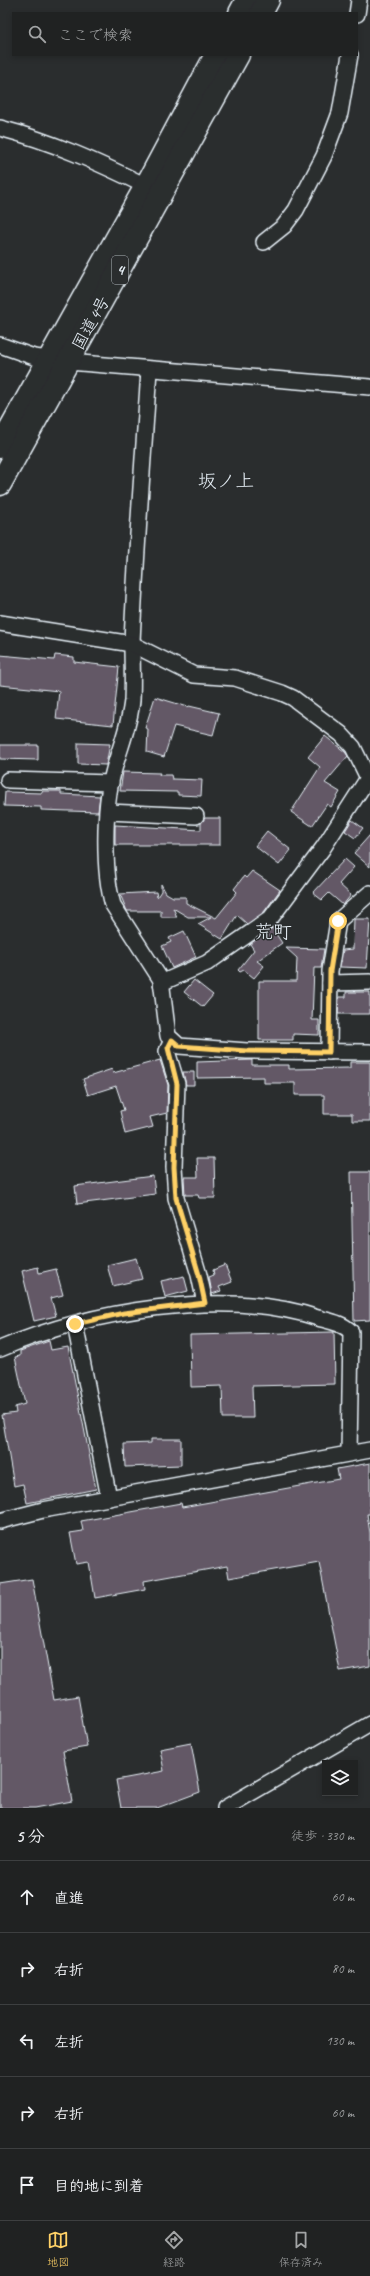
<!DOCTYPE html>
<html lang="ja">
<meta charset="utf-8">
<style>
:root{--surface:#202222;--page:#2d2f2f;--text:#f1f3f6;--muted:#a2a4a5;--line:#3d3f40;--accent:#ffd166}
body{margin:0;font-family:Caveat,"Klee One",sans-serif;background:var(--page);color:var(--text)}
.controls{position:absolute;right:12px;bottom:12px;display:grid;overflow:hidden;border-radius:0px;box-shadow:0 2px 6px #0003}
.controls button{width:36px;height:36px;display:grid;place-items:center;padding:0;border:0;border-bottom:1px solid var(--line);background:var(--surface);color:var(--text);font:20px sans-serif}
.stop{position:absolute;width:12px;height:12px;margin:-9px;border:3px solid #ffd166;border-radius:50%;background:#fff}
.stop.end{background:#ffd166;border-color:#fff;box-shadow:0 1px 4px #0008}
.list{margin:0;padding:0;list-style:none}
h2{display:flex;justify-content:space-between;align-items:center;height:52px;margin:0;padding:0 16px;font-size:17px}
h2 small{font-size:13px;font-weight:400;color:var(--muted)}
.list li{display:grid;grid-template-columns:26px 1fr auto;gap:12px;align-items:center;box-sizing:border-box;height:72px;padding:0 16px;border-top:1px solid var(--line)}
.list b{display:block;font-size:15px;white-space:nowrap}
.list em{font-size:13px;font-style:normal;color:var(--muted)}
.icon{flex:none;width:22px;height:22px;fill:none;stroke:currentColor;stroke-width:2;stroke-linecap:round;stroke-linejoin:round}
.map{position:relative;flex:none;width:370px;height:1808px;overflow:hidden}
.search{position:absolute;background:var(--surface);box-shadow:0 2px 6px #0003;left:12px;right:12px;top:12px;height:44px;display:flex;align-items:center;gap:10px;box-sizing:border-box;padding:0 14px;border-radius:0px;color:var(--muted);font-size:15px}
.sheet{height:412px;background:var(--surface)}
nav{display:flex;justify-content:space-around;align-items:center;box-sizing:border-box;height:56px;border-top:1px solid var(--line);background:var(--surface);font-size:11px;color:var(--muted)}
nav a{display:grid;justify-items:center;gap:2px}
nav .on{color:var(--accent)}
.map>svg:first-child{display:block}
</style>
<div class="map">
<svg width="370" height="1808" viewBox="0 0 370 1808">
<rect width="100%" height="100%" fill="#2a2d2e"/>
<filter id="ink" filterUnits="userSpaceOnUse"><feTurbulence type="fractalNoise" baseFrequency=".025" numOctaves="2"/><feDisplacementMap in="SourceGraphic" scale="8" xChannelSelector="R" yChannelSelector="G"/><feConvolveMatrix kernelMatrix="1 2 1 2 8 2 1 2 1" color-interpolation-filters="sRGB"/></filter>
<g filter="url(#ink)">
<g fill="#645866" stroke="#e8f1f8">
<polygon points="0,655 54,660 55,655 74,657 74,662 119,667 113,725 56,719 59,691 0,685"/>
<polygon points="155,697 188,707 189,706 219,713 213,735 174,726 164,757 147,752 148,729 145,728"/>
<polygon points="325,736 345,752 348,756 325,783 340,792 331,807 327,804 312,826 291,812 320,767 308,757"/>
<polygon points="78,743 110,744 106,765 78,764"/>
<polygon points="0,745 38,745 38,760 0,759"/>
<polygon points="123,772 160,773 159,775 171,775 172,779 202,780 201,796 178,795 178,792 120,791"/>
<polygon points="42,791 61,791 61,794 100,796 98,812 41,810 41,807 4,806 5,792 42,793"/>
<polygon points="205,818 220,818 220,845 115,845 115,825 201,830 201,823"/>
<polygon points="352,820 363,828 355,838 345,831"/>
<polygon points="267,831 291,850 279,865 255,846"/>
<polygon points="370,835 370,867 354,853"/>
<polygon points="345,859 354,867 339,884 351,895 343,905 329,893 322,900 313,893"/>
<polygon points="252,871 280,890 264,912 247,924 237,915 222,939 198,924 211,917 188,917 173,908 177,917 161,917 161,911 127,911 120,894 156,892 157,897 161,891 161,884 166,893 173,897 186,897 186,903 216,918 237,892 234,889 244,876 246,878"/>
<polygon points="354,919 370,919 367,968 340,967 343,950 353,949"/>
<polygon points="272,928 282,943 257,961 264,966 254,978 244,970 240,972 238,970 254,950 250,944"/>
<polygon points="184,931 196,957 172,968 162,946 171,942 169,938"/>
<polygon points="286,948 324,949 321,968 314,968 312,1020 319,1020 319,1035 293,1034 293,1040 259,1040 259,981 296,981 297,958"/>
<polygon points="194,980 213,995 203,1007 184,992"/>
<polygon points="346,992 370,992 370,1014 338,1014 339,997 346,997"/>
<polygon points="160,1060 168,1085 167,1113 150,1117 153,1127 125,1134 120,1111 124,1110 116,1086 88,1095 83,1079 112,1069 113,1073"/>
<polygon points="252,1060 252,1065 289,1065 289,1069 350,1068 350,1062 370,1062 370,1121 352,1121 352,1114 324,1114 324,1095 295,1095 295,1083 264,1083 264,1077 197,1078 197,1062"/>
<polygon points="183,1072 194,1072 194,1085 186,1085"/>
<polygon points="197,1158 214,1158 215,1198 199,1198 198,1195 185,1195 184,1177 198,1177"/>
<polygon points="351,1172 370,1172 370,1320 354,1321"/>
<polygon points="153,1176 155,1194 77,1204 75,1186"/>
<polygon points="136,1258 142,1279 113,1286 107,1265"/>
<polygon points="225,1265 232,1282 219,1287 221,1291 212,1294 209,1277 214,1275 213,1270"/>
<polygon points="38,1267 39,1273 56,1269 63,1295 51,1298 56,1316 34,1321 22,1271"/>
<polygon points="184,1276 188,1291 165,1297 161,1281"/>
<polygon points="334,1332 335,1384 252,1386 253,1418 223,1418 222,1386 191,1387 190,1335"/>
<polygon points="49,1341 51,1350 68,1347 96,1489 27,1503 23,1484 14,1486 2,1415 16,1413 15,1407 25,1404 15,1357 20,1356 20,1351"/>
<polygon points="151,1439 181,1439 181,1465 125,1467 124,1444 151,1443"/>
<polygon points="370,1463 370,1514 367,1514 370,1533 370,1666 340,1671 319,1562 229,1578 227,1566 144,1581 145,1589 95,1598 89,1562 76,1564 70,1533 83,1531 81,1521 181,1503 182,1507 339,1479 337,1469"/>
<polygon points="32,1579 54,1700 78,1696 87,1747 63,1751 72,1801 35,1808 0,1808 0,1584"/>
<polygon points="191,1743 200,1792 157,1808 121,1808 116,1780 164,1771 160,1749"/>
</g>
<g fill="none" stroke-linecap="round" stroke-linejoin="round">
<defs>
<g id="street">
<polyline points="357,14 359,0"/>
<path d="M0,128C53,142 97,162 146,186"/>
<polyline points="264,242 284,226 296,210 324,156 340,113 350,55"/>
<polyline points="0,345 34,357 69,362 370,387"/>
<path d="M149,370C143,461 136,551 132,642C132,661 133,681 132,700C130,725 119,749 113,773C104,806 103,872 113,905L161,980L168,1036L179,1046L247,1051L370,1052"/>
<polyline points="0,623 132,644 194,675 235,678 282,693 293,698 341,734 353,747 370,782"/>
<polyline points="8,780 111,783"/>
<polyline points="108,812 196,816"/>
<polyline points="161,983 207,963 270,919 323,848 368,778"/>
<polyline points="330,983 370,982"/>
<polyline points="172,1040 167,1051 177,1084 174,1167 176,1198 199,1275 205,1303"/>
<polyline points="329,1052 330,971 338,921 370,893"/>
<polyline points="75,1324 109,1498"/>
<path d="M0,1349C89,1311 224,1287 318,1318C329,1321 343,1323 351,1332L349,1453"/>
<polyline points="0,1521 43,1510 370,1450"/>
<polyline points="225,1808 370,1724"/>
</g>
<g id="highway">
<polyline points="240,13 247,0"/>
<polyline points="261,13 268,0"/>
<polyline points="0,447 146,186 216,55"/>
<polyline points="0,484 238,55"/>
</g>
</defs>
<use href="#street" stroke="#e8f1f8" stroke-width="18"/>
<use href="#highway" stroke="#e8f1f8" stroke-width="25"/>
<use href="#street" stroke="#2a2d2e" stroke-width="15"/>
<use href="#highway" stroke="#2a2d2e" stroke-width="22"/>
</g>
</g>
<g fill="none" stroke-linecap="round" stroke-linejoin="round" filter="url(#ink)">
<polyline stroke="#ffd166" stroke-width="5" points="75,1324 124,1313 205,1303 199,1275 176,1198 174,1167 177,1084 168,1048 172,1040 179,1046 247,1051 329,1052 330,971 338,921"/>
</g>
<g text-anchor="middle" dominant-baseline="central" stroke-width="3" stroke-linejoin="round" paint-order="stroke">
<rect fill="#2a2d2e" stroke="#afb6bb" stroke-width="1" x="112" y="256" width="16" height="28" rx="3"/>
<g font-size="16" font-weight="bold" fill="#e8f1f8">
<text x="120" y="270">4</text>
</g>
<g font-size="17" fill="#e8f1f8" stroke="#2a2d2e">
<text transform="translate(91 323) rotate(-61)">国道4号</text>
</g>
<g font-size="19" fill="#e8f1f8" stroke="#2a2d2e">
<text x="226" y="481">坂ノ上</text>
<text x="273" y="932">荒町</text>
</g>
</g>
</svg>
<div class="controls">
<button><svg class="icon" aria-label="layers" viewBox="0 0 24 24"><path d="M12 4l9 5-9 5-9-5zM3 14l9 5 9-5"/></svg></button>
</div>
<div class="stop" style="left:338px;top:921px"></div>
<div class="stop end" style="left:75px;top:1324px"></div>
<div class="search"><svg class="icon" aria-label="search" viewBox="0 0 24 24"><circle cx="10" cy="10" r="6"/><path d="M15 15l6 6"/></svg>ここで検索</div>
</div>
<section class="sheet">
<h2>5 分<small>徒歩 · 330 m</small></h2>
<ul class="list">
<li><svg class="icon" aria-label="ahead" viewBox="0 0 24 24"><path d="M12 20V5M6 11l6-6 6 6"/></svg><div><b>直進</b></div><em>60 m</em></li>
<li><svg class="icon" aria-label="right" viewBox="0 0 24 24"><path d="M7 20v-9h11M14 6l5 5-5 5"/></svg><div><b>右折</b></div><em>80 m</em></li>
<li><svg class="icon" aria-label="left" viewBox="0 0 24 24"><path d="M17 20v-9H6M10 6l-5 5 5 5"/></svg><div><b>左折</b></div><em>130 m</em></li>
<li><svg class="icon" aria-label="right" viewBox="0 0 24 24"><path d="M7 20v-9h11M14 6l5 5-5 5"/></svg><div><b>右折</b></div><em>60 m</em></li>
<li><svg class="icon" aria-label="arrive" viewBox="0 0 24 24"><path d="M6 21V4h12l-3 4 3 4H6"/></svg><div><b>目的地に到着</b></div></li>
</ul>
</section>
<nav>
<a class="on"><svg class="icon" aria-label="map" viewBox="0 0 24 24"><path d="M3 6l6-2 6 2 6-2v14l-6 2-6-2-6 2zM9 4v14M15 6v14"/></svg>地図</a>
<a><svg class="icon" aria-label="directions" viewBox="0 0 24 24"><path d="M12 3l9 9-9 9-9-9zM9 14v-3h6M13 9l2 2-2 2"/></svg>経路</a>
<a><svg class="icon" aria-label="saved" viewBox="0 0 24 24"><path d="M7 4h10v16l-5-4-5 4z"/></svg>保存済み</a>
</nav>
